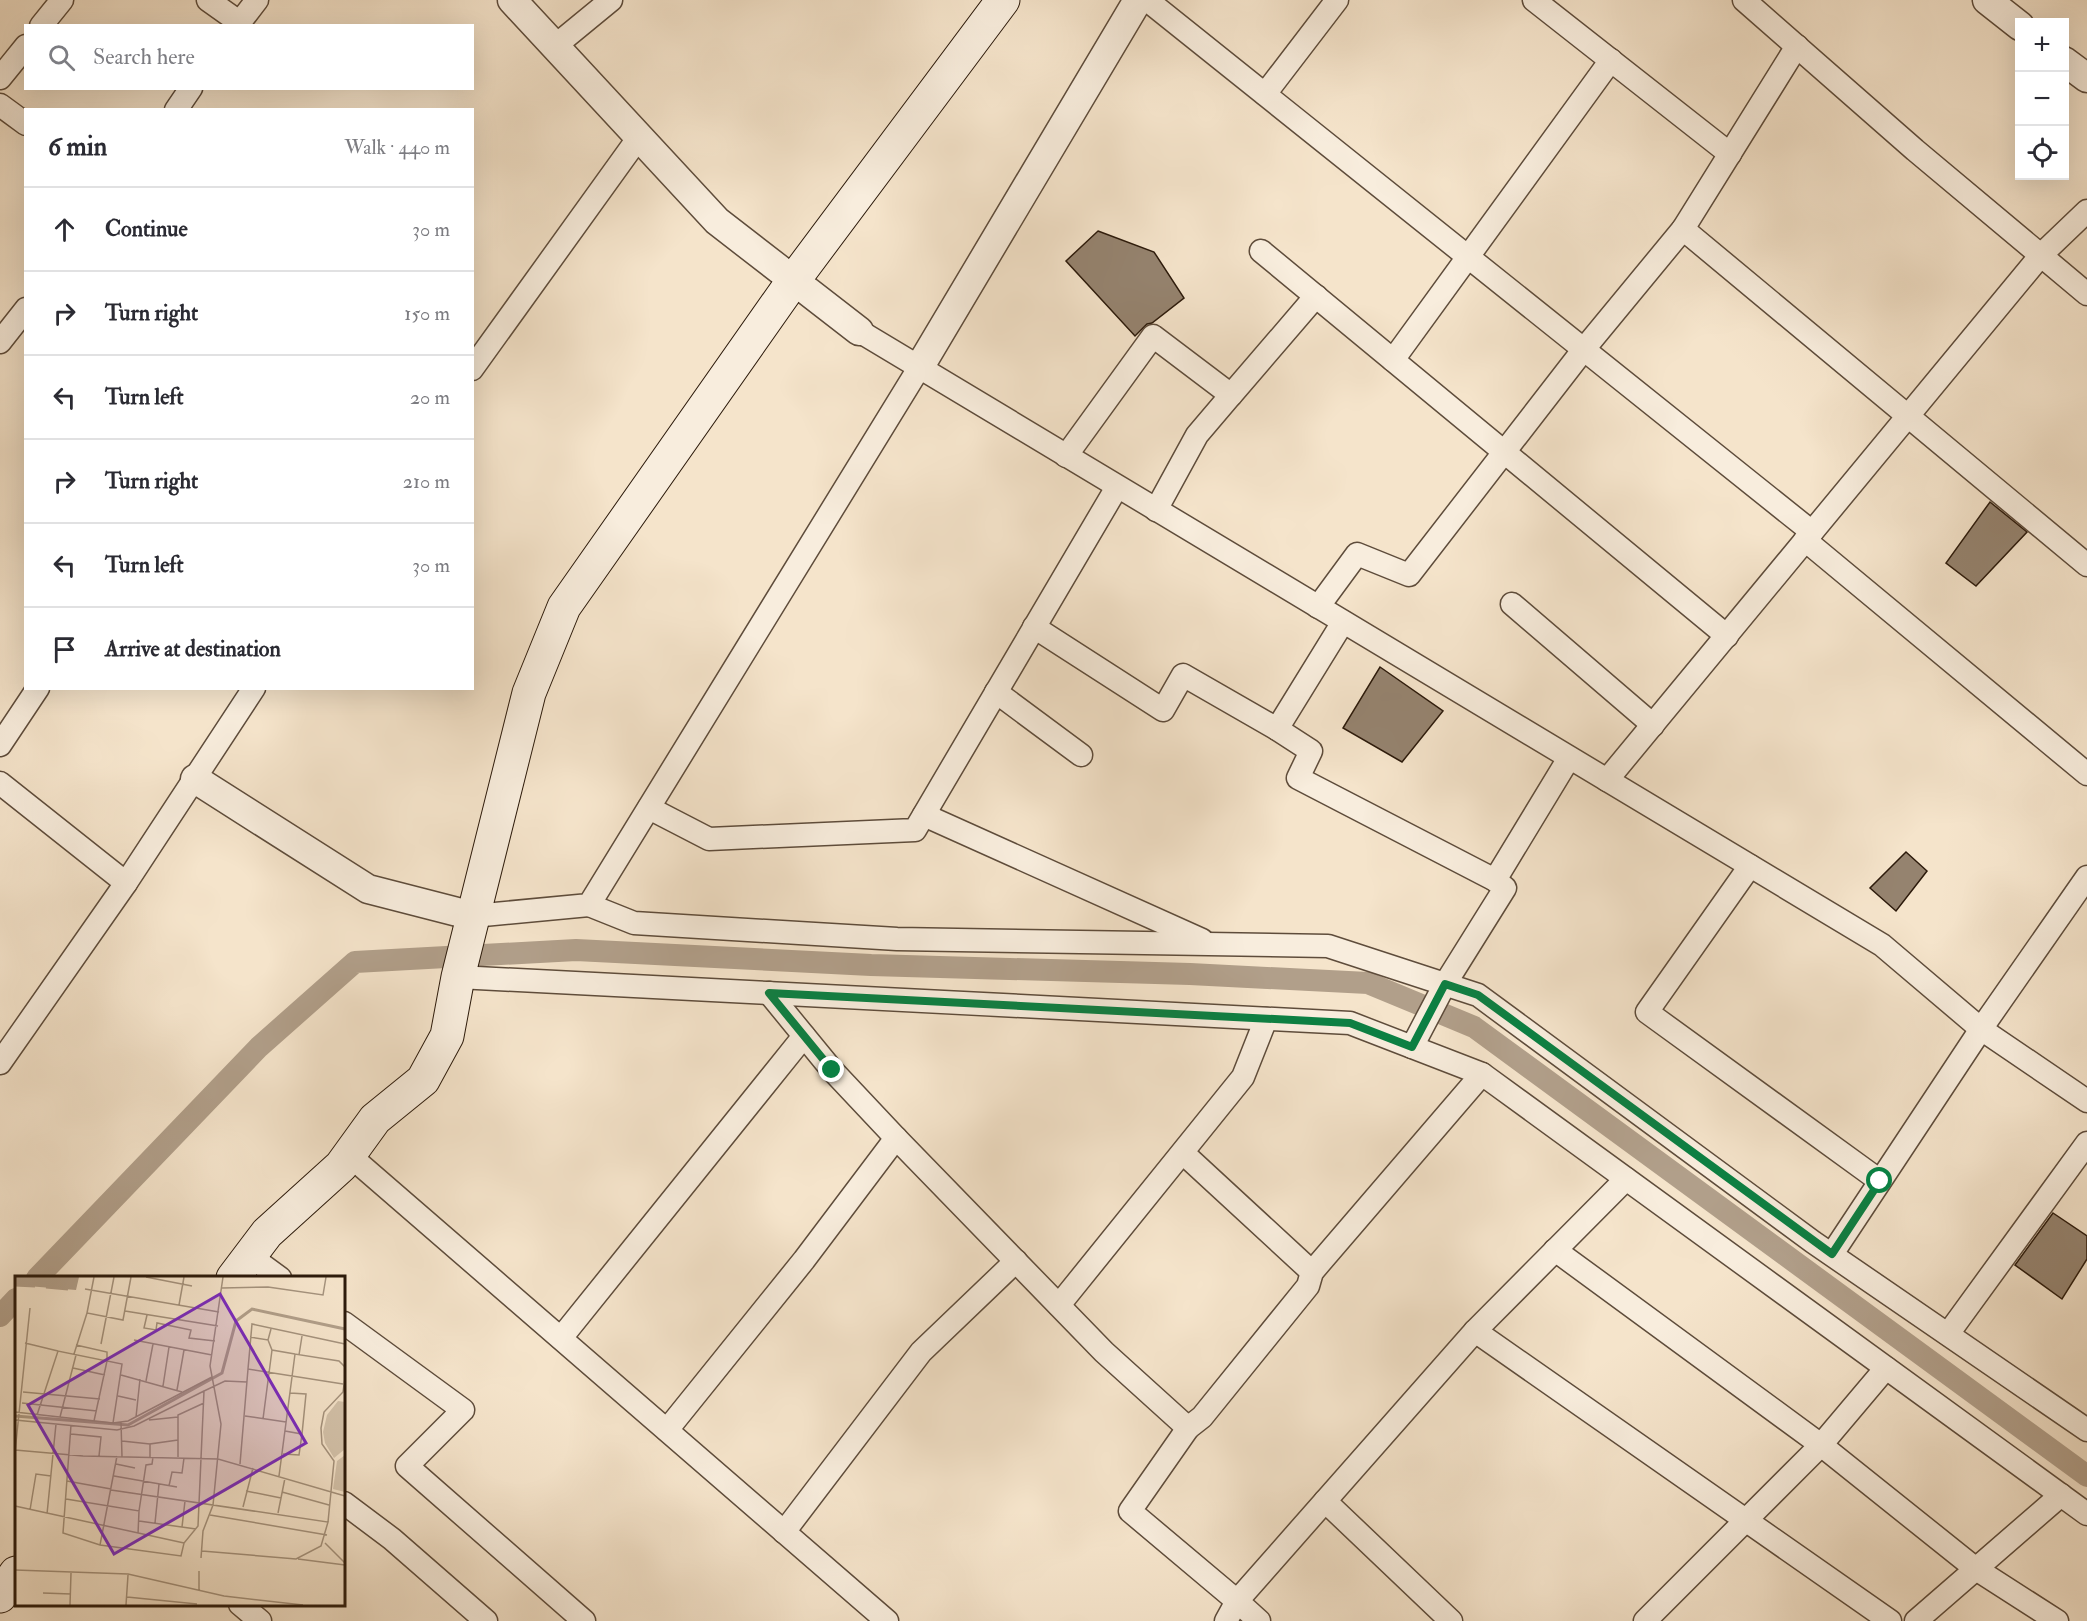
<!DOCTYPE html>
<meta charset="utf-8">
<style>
:root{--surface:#fff;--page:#f2f2f3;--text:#2b2b33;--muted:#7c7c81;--line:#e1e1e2}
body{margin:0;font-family:"IM FELL Double Pica",serif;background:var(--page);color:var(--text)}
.controls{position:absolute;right:18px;top:18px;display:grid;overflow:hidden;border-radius:0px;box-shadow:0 6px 24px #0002}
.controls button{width:54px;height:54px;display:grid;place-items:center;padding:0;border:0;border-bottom:2px solid var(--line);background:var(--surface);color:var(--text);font:30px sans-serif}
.stop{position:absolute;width:18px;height:18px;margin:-14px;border:4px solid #0b8043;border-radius:50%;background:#fff}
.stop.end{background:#0b8043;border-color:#fff;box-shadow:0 2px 6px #0008}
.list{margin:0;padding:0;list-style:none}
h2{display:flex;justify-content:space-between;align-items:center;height:78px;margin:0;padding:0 24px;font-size:26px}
h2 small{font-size:20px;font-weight:400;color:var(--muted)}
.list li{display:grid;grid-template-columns:39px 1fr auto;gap:18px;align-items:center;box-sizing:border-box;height:84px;padding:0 24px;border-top:2px solid var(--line)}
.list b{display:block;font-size:22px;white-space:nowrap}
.list em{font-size:20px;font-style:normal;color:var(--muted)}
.icon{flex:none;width:33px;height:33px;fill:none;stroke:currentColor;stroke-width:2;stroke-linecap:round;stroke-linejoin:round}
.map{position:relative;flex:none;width:2087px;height:1621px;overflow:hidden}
.search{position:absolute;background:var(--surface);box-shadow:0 6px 24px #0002;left:24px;top:24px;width:450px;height:66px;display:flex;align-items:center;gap:15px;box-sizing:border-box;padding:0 21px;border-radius:0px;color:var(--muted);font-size:22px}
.panel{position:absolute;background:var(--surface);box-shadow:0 6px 24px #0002;left:24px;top:108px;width:450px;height:582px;border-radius:0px}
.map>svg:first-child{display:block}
</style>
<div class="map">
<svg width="2087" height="1621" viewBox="0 0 2087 1621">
<rect width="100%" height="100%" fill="#f5e4cb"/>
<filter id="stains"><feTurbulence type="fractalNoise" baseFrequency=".00333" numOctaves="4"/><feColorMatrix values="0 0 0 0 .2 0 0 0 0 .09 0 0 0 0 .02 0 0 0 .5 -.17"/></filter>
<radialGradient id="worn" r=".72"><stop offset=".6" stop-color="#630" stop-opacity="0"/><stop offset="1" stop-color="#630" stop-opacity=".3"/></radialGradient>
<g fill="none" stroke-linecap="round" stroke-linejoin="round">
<g stroke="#b19f8a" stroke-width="22">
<polyline points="37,1278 259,1047 355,962 576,950 871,965 1190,974 1368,983 1474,1027 2087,1476"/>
<polyline points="0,1316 16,1299"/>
</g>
</g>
<g fill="#95836f" stroke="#2c1a0b" stroke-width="1.5">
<polygon points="1098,231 1154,252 1184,298 1152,323 1147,324 1135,336 1066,261"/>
<polygon points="1990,502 2027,532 1976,586 1946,563"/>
<polygon points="1380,667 1443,711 1402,762 1343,728"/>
<polygon points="1906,852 1927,871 1896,911 1870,888"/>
<polygon points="2053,1213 2087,1236 2087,1259 2062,1299 2015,1265"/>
</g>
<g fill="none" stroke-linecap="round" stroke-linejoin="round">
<defs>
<g id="minor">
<polyline points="208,0 239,22"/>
<polyline points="1147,0 1812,532"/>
<polyline points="1534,0 1730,154"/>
<polyline points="1744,0 1915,150 2087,294"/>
<polyline points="41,26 62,0"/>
<polyline points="237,26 257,0"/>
<polyline points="555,46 611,0"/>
<polyline points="0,78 26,46"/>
<polyline points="1265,94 1337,0"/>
<polyline points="0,105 26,124"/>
<polyline points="176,110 191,88"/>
<polyline points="1683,229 1797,46"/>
<polyline points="1261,251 1727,636"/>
<polyline points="859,331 1882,945 1981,1029 2087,1101"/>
<polyline points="0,342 26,309"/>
<polyline points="1393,360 1611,60"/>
<polyline points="472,369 639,137"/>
<polyline points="1066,456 1153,336 1231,395 1316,296"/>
<polyline points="1156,510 1197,435 1231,395"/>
<polyline points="1805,540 2087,774"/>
<polyline points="1512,604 1653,725"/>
<polyline points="1318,607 1357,554 1409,575 1584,349 1683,229 2087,565"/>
<polyline points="1034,627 1163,710 1183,675 1277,729 1343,622"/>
<polyline points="996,692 1081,755"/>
<polyline points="1277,729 1311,751 1298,778 1495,880 1505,888 1445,984 1412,1047"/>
<polyline points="0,745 38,688"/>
<polyline points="1607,780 2041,255 2087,211"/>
<polyline points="0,783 126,883 254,688"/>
<polyline points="649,808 709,839 915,830 1117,487"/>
<polyline points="924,815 1202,940"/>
<polyline points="1750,866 1647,1012 1880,1181"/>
<polyline points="1495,880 1569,758"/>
<polyline points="589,905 634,923 897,939 1328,946 1478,995 1813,1242 2087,1430"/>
<polyline points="473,916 589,905 919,368"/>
<polyline points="458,977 1350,1023 1482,1074 2087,1514"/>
<polyline points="769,993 832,1070 896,1138 1104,1352 1188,1428"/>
<polyline points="0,1063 126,883"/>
<polyline points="1183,1153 1312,1272"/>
<polyline points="349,1155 887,1621"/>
<polyline points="1555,1250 1821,1445 1976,1569 2057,1621"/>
<polyline points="1832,1254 1981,1029 2087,877"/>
<polyline points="250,1256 280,1278"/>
<polyline points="1059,1305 1243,1077 1266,1019"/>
<polyline points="344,1323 463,1410 407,1466 584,1621"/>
<polyline points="1475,1331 1890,1621"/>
<polyline points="1948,1334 2087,1143"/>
<polyline points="561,1338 804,1036"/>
<polyline points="667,1430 804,1260 896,1138"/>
<polyline points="1325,1501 1451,1621"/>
<polyline points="344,1503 392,1539 486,1621"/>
<polyline points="784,1532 921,1352 1016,1261"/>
<polyline points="240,1604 260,1621"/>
<polyline points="1226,1621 1237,1601 1130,1511 1188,1428 1202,1417 1308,1286 1312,1272 1482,1074"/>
<polyline points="1259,1621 1237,1601 1475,1331 1626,1179"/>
<polyline points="1645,1621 1821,1445 1886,1368"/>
<polyline points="1916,1621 2061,1495"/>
</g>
<g id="tertiary">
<polyline points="512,0 717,221 859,331"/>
<polyline points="1987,0 2020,26"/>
<polyline points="2064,61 2087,78"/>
<polyline points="919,368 1138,0"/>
<polyline points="195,779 368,889 473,916"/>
</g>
<g id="secondary">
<polyline points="233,1278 267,1233 341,1166 375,1119 423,1080 447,1036 458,977 529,693 564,607 793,281 1003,0"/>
<polyline points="0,1596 16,1573"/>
</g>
</defs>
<use href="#minor" stroke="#5e4c3b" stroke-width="25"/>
<use href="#tertiary" stroke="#5e4c3b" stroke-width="31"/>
<use href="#secondary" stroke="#2c1a0b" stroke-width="35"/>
<use href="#minor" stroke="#f8eddd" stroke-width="22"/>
<use href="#tertiary" stroke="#f8eddd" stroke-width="28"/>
<use href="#secondary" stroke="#f8eddd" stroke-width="33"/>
</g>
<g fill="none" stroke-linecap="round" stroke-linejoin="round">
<polyline stroke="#0b8043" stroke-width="8" points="832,1070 769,993 1350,1023 1412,1047 1445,984 1478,995 1832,1254 1880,1181"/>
</g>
<g transform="translate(15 1276)">
<rect width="330" height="330" fill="#f5e4cb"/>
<path d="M323,125L330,126V173L319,182L310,167L308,156L312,139ZM330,179V216L318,213L322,185Z" fill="#d3c2aa"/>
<path d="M0,1H64L61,14L0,9Z" fill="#b19f8a"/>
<path fill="none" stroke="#b19f8a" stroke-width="3" d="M0,9L20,10M31,11L53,13M0,140L113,149L207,97L221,45L237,33L330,53"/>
<path fill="none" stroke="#a5937e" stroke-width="1.5" d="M79,1L72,37L108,44L116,1M131,1L177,10M207,12L253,11L308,19L311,1M70,13L204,36M164,29L169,1M110,35L203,50M132,39L129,52L141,54L142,47L176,54L174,62L200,65M235,61L253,64L256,53M119,64L197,79M253,64L257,74L280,78M10,67L43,75M86,68L99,1M61,69L92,76V85L107,88L98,147M59,78L72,37M284,79L287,60M58,92L90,99M233,93L237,48L330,68M106,99L167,116M131,105L138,68M148,110L154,71M162,114L169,74M8,116L85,123M103,120L121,124M7,127L82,135M0,136L98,147L113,145L197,101M22,139L43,75L92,85L79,145M230,140L271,146M45,141L61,79M121,141L125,103M248,143L257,74M0,144L102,154L119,150L189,115M134,144L163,141M106,146L107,181M56,149L48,257L85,269L166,280L169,267L183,250L189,115L210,105L232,106M270,155L287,158L291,118L275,117M56,158L86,161L84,180M107,165L135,168M0,174L68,180L203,183L330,220M0,176L15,32M268,178L284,179L287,158M135,181V168L163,164M163,181V139L189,127M101,188L120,192M225,188L233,93L328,108M99,200L162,211M264,200L280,78L324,85L330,91M52,205L96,213M154,210L157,196L167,197L169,182M96,214L313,246L306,270L281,283L187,275M231,215L266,222M267,216L314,229M51,223L124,235L131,189L137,188L138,181M0,230L169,267M228,231L238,192M15,234L21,198L36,200M263,237L270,202M32,238L41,148M195,239L312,259M124,245L181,253M313,246L319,185L307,168L306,152L309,136L328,116L330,102M140,247L144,208M167,251L170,225M123,258L124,235M310,267L330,287M85,269L102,180M186,282L188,255L198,229L206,148L195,90L208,1M283,283L330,289M0,294L113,298L209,320L288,329M184,315V295M28,317L56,318M112,321L182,328M55,329L56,297M111,329L113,299"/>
<path fill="#7b2cbf" fill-opacity="0.15" stroke="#7b2cbf" stroke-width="3" d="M205,18L291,167L99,278L13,129Z"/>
<rect width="330" height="330" fill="none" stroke="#2c1a0b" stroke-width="3"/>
</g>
<rect width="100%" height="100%" filter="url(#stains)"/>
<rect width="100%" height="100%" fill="url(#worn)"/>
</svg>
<div class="controls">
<button>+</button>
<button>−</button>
<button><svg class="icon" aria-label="locate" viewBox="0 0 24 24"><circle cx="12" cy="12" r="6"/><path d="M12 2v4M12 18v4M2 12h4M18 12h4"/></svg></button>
</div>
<div class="stop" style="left:1880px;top:1181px"></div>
<div class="stop end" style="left:832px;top:1070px"></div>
<div class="search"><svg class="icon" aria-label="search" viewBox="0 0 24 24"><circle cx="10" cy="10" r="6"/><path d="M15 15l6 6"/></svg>Search here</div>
<section class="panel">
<h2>6 min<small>Walk · 440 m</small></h2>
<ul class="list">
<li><svg class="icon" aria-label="ahead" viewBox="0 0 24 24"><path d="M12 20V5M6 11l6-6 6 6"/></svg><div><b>Continue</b></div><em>30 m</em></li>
<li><svg class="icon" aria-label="right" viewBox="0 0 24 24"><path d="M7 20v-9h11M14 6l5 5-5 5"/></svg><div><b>Turn right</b></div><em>150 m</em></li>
<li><svg class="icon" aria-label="left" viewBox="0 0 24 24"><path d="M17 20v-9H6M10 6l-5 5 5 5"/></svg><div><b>Turn left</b></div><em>20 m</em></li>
<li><svg class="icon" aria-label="right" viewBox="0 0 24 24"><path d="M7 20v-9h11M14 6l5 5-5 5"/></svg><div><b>Turn right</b></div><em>210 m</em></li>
<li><svg class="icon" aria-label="left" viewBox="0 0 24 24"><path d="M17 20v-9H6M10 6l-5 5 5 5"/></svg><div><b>Turn left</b></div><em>30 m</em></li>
<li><svg class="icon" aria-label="arrive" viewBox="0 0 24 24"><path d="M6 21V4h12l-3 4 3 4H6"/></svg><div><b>Arrive at destination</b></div></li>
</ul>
</section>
</div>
